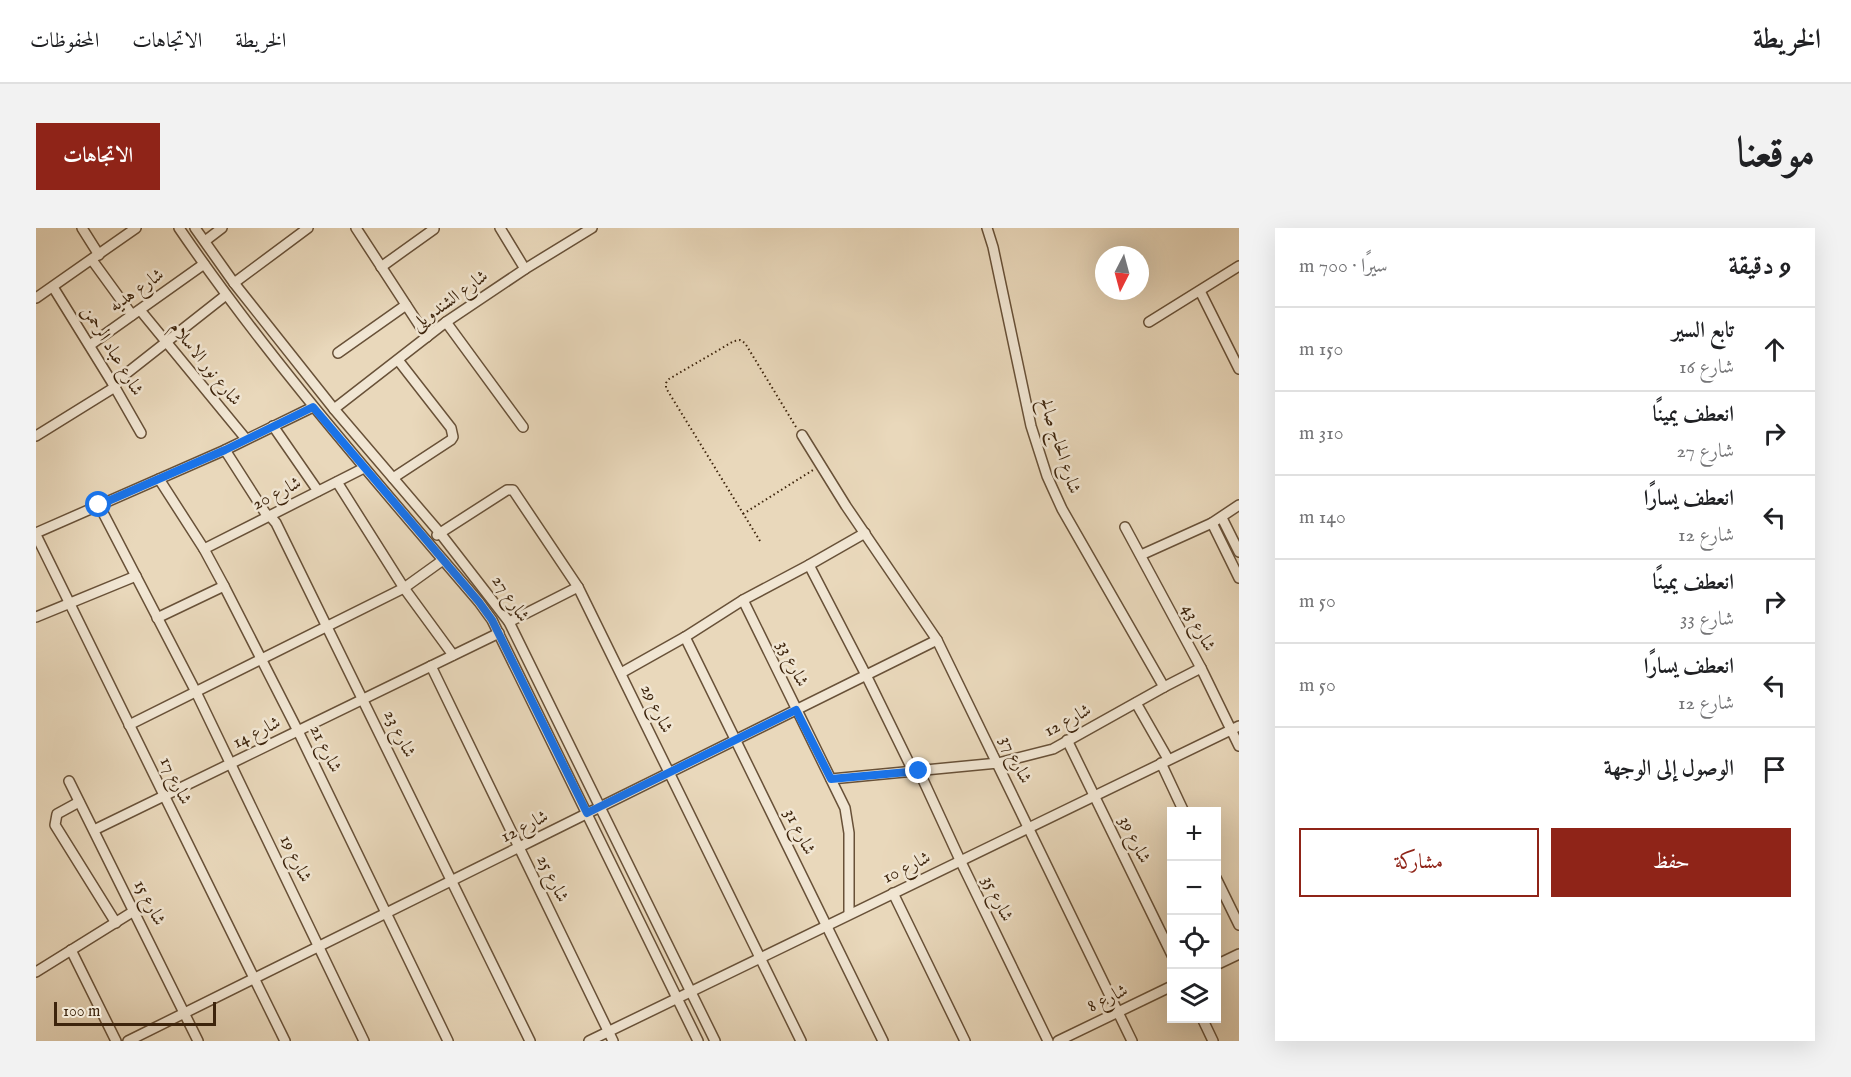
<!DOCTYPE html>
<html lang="ar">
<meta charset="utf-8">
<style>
:root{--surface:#fff;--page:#f2f2f2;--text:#202124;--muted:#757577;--line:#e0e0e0;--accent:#8f2418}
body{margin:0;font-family:"IM FELL English",Amiri,serif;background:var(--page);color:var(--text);direction:rtl}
.controls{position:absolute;right:18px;bottom:18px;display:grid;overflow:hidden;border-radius:0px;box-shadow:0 6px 24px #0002}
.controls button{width:54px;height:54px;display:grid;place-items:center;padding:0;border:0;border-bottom:2px solid var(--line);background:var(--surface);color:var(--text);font:30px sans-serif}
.compass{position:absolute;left:1059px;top:18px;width:54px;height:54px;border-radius:50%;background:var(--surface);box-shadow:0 6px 24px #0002;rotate:186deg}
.scale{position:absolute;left:18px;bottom:15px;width:162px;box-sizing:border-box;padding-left:6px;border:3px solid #3d240c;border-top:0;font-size:16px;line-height:21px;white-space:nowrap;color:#3d240c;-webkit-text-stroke:4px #f1e6d3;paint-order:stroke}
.stop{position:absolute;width:18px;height:18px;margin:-14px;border:4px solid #1a73e8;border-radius:50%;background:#fff}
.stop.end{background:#1a73e8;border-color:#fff;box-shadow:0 2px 6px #0008}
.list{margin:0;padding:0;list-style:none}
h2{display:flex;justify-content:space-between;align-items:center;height:78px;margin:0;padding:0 24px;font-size:26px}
h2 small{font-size:20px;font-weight:400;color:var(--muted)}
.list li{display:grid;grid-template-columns:39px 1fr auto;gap:18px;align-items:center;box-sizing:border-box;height:84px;padding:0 24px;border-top:2px solid var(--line)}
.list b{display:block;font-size:22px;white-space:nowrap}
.list p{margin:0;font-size:20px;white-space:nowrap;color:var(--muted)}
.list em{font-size:20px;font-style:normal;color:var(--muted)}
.actions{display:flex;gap:12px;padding:18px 24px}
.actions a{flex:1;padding:14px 0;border:2px solid var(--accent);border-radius:0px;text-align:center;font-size:21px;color:var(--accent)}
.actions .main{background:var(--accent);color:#fff}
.icon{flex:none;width:33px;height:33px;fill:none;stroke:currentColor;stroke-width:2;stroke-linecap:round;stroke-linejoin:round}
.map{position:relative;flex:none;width:1203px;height:813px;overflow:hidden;direction:ltr;border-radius:0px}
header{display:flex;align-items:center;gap:36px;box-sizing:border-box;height:84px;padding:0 30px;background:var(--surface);border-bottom:2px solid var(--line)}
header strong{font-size:28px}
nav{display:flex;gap:33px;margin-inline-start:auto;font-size:21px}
.intro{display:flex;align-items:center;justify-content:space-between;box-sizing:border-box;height:144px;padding:0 36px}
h1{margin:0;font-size:42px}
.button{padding:15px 27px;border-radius:0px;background:var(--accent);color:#fff;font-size:21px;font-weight:700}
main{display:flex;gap:36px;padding:0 36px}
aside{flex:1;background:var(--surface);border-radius:0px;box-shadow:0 6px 24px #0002}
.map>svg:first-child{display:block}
</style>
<header>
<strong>الخريطة</strong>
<nav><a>الخريطة</a><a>الاتجاهات</a><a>المحفوظات</a></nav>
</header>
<div class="intro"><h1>موقعنا</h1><a class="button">الاتجاهات</a></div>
<main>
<aside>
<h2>9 دقيقة<small>سيرًا · 700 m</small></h2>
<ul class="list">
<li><svg class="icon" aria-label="ahead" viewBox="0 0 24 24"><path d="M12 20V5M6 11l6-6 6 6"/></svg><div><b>تابع السير</b><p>شارع 16</p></div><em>150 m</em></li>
<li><svg class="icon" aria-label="right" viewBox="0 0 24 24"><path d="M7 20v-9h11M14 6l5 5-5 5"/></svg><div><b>انعطف يمينًا</b><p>شارع 27</p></div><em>310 m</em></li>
<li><svg class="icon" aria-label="left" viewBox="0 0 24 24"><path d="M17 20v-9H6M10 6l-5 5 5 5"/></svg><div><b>انعطف يسارًا</b><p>شارع 12</p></div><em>140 m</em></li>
<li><svg class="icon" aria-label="right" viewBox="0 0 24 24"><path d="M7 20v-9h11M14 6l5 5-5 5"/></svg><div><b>انعطف يمينًا</b><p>شارع 33</p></div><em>50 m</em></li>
<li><svg class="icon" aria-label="left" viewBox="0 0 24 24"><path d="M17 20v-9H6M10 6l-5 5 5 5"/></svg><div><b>انعطف يسارًا</b><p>شارع 12</p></div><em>50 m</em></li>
<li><svg class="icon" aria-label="arrive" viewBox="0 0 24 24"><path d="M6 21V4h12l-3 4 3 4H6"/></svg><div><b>الوصول إلى الوجهة</b></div></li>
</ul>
<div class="actions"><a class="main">حفظ</a><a>مشاركة</a></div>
</aside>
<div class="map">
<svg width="1203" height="813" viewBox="0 0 1203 813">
<rect width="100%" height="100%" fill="#e9d8bb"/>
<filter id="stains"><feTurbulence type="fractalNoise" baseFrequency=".00333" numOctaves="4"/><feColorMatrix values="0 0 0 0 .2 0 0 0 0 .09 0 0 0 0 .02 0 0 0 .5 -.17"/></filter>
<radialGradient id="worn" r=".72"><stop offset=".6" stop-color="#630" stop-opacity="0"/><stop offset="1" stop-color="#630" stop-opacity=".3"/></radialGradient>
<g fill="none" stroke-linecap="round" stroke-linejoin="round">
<defs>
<g id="street">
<polyline points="46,0 63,27"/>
<path d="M143,0C233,132 339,252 443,374L456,392L662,813"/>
<polyline points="159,0 198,55 298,181 404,305 473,394 679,813"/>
<polyline points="320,0 391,109"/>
<polyline points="464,0 489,41"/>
<polyline points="951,0 957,19 995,198 1011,248 1026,281 1128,459"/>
<polyline points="169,13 186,0"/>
<polyline points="56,32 96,87"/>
<polyline points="345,39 398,1"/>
<polyline points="198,55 272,0"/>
<polyline points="17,59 77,156 105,205"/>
<polyline points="1164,63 1203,141"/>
<polyline points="0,70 100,0"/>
<polyline points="104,82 210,211"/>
<polyline points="410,94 487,199"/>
<polyline points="1113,94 1203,38"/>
<polyline points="54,117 168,36"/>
<polyline points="302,125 370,77"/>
<polyline points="77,156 190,67"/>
<polyline points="298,181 410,94 489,41 556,0"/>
<polyline points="237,198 282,263"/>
<polyline points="766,207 810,278 901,412 1096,813"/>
<polyline points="0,208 79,159"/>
<polyline points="189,222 230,286 234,288 240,295 494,813"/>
<polyline points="357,250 415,212 417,209 415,200 362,132"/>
<polyline points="123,251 168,321 188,358 262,503 412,813"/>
<polyline points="301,254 368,360 417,427"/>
<polyline points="63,277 160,464 328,813"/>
<polyline points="1186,290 1203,324"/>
<polyline points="1176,295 1203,350"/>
<polyline points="1089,299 1165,440 1203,518"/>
<polyline points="0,305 189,222 277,179"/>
<polyline points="0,307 249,813"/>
<polyline points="401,307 471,262 477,262 542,359 765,813"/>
<polyline points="168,321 328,240"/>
<polyline points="1105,327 1176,295 1203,277"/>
<polyline points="773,337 830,447 877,543"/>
<polyline points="707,372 809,580 813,605 813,686"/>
<polyline points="0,389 100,348"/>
<polyline points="121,390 188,358"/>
<polyline points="473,394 542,359"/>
<polyline points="649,409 847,813"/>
<polyline points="395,438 577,813"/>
<polyline points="585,445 649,409 707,372 773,337 829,305"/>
<polyline points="1100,475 1132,531"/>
<polyline points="93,497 368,360 407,332"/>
<polyline points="1031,512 1136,727"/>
<polyline points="1125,535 1148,584"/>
<polyline points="883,543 924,632 1012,813"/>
<polyline points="795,551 962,535 1017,521 1128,459 1165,440"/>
<polyline points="33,553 162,813"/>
<polyline points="43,574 21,586 19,597 80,695"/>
<polyline points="58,602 463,405"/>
<polyline points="1180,650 1203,697"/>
<polyline points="857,665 929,813"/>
<polyline points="35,722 80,813"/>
<polyline points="1180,737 1203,726"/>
<polyline points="0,744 98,683"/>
<polyline points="1166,790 1177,813"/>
<path d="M92,813C362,680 631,545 901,412"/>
<polyline points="553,813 1203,498"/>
<polyline points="1022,813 1136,758"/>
</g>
</defs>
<use href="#street" stroke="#685138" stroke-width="12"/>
<g stroke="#3d240c" stroke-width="2" stroke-dasharray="1.5 3" stroke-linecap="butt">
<polyline points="707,286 777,242"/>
<polyline points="724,313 630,160 630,155 633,151 698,113 704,112 709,115 760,199"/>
</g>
<use href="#street" stroke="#f1e6d3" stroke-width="9"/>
</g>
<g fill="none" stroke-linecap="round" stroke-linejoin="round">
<polyline stroke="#1a73e8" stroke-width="8" points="63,277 189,222 277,179 443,374 456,392 551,585 760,482 795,551 883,543"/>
</g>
<g text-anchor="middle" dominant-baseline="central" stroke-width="5" stroke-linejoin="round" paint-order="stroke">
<g font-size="18" fill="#3d240c" stroke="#f1e6d3">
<text transform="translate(101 63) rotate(-35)">شارع هديه</text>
<text transform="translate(414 73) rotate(-36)">شارع الشندويلى</text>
<text transform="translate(76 123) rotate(59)">شارع عباد الرحمن</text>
<text transform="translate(169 136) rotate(51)">شارع نور الاسلام</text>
<text transform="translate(1023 218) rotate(72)">شارع الحاج صالح</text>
<text transform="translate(241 266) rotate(-27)">شارع 20</text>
<text transform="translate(474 371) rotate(56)">شارع 27</text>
<text transform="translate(1162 400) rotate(62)">شارع 43</text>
<text transform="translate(756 436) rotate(64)">شارع 33</text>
<text transform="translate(620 481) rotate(64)">شارع 29</text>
<text transform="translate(1032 493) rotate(-28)">شارع 12</text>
<text transform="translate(221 505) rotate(-26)">شارع 14</text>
<text transform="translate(363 506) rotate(64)">شارع 23</text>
<text transform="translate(289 521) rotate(64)">شارع 21</text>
<text transform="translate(979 532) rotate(64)">شارع 37</text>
<text transform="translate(139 553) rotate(64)">شارع 17</text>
<text transform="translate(489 599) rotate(-27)">شارع 12</text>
<text transform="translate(763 604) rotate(64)">شارع 31</text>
<text transform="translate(1098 612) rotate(64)">شارع 39</text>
<text transform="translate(259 631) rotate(64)">شارع 19</text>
<text transform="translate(871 640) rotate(-26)">شارع 10</text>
<text transform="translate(516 651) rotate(64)">شارع 25</text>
<text transform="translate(961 671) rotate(64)">شارع 35</text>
<text transform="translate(113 675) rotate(63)">شارع 15</text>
<text transform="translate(1072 771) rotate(-26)">شارع 8</text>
</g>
</g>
<rect width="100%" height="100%" filter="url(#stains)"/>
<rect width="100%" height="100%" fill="url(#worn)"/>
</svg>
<div class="controls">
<button>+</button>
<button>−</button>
<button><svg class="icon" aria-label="locate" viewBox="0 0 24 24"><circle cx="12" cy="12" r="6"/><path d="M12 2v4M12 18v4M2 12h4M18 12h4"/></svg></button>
<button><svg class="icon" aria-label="layers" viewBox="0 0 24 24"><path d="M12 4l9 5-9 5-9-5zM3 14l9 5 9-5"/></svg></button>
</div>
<svg class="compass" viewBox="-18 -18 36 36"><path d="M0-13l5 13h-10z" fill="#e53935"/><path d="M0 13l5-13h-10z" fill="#757577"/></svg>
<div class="scale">100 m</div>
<div class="stop" style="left:63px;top:277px"></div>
<div class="stop end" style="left:883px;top:543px"></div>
</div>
</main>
